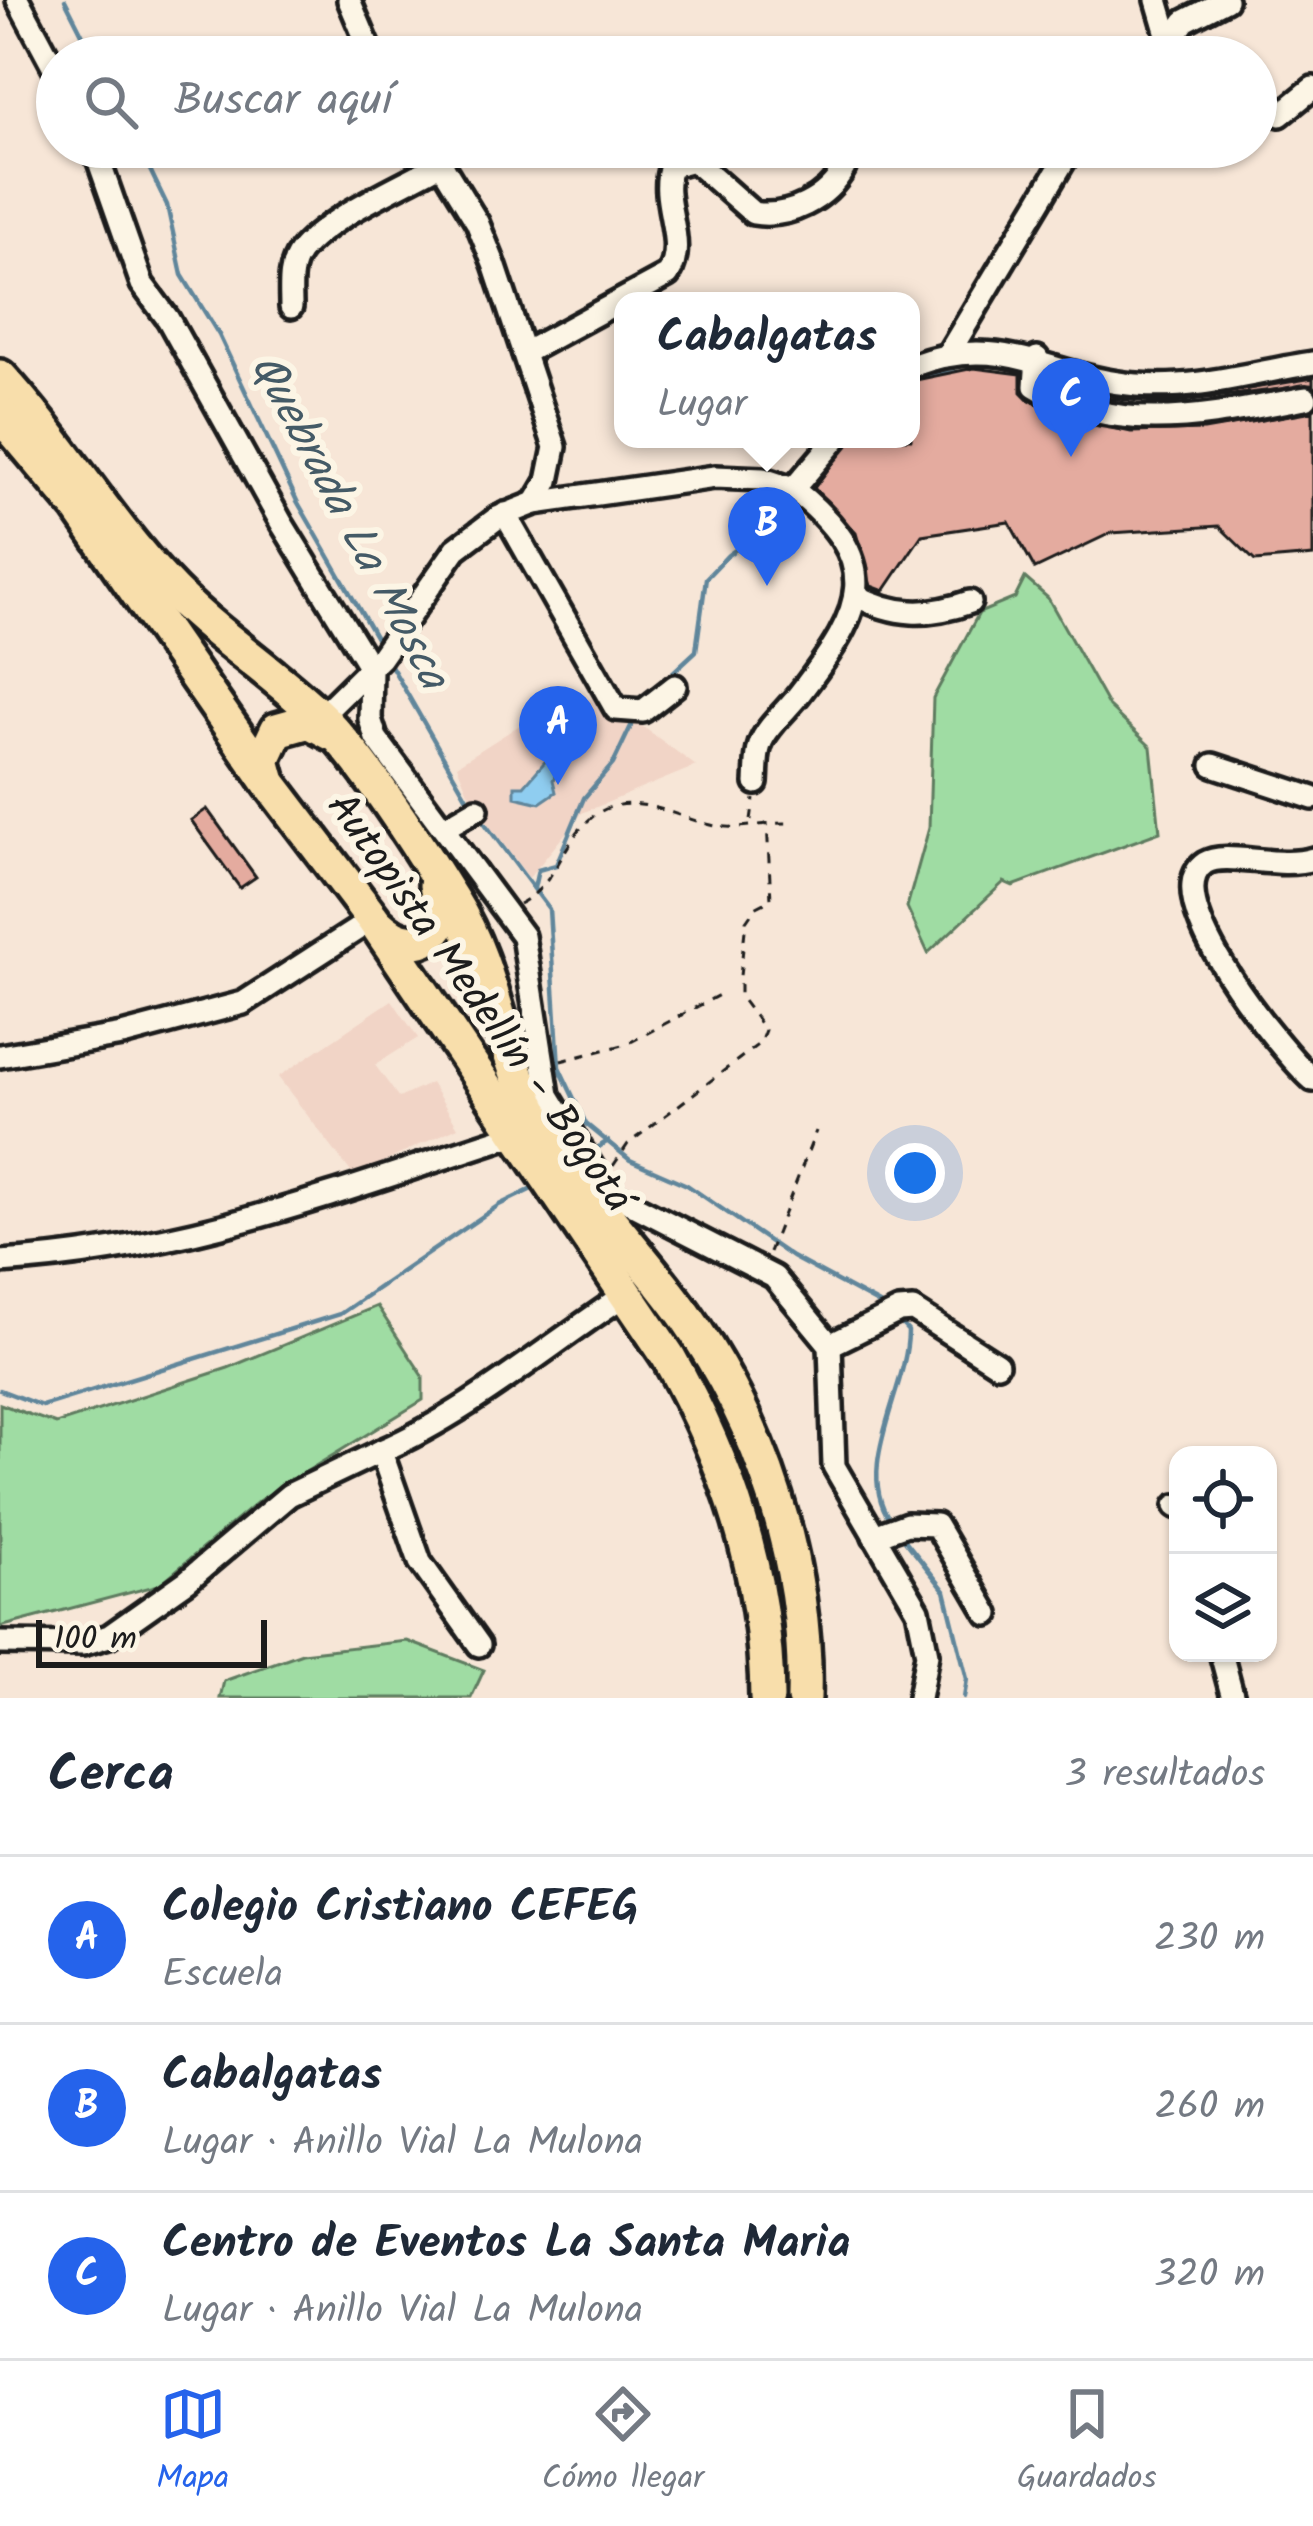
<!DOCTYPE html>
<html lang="es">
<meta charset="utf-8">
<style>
:root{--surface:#fff;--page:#f2f2f3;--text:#1f2937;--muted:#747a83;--line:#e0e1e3;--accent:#2563eb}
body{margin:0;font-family:Kalam,sans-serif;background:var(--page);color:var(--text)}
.controls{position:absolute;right:36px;bottom:36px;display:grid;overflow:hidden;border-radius:24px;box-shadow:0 3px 9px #0004}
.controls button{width:108px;height:108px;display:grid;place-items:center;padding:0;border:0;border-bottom:3px solid var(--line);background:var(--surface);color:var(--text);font:60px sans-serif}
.scale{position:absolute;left:36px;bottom:30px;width:231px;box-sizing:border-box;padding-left:12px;border:6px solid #1c1c1c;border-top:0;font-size:33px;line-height:42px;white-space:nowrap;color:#1c1c1c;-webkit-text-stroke:9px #fcf5e5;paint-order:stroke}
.you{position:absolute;left:915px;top:1173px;width:42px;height:42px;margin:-30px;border:9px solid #fff;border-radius:50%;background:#1a73e8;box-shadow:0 0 0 18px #1a73e833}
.badge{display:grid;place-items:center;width:78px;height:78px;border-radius:50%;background:var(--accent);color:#fff;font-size:39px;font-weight:700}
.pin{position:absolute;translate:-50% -99px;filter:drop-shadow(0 3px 6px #0008)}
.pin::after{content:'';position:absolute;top:63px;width:42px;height:36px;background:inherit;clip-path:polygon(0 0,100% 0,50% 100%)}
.popup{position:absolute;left:614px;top:292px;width:306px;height:156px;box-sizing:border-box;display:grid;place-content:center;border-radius:24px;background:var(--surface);filter:drop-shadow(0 3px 9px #0005);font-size:39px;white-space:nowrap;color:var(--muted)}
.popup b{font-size:45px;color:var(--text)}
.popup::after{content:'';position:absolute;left:50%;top:100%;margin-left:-24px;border:24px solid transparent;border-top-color:var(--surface)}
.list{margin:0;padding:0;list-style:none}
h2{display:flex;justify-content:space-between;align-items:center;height:156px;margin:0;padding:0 48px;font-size:51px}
h2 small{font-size:39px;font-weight:400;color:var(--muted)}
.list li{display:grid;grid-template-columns:78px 1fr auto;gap:36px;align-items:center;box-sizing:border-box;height:168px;padding:0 48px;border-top:3px solid var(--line)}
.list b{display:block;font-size:45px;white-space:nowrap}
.list p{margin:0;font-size:39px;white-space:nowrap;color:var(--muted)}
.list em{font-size:39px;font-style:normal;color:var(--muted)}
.icon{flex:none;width:66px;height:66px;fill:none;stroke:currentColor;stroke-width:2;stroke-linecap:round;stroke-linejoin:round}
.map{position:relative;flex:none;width:1313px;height:1698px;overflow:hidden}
.search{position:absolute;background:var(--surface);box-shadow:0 3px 9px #0004;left:36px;right:36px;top:36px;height:132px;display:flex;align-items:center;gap:30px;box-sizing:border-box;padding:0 42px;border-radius:66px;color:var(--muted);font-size:45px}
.sheet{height:660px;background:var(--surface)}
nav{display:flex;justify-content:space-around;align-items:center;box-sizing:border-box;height:168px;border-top:3px solid var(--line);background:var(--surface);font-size:33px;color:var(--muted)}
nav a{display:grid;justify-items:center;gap:6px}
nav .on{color:var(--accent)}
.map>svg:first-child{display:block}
</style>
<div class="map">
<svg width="1313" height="1698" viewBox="0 0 1313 1698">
<rect width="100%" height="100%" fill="#f7e6d7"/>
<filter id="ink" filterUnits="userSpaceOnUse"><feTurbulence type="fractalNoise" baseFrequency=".00833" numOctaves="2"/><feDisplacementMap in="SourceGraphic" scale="24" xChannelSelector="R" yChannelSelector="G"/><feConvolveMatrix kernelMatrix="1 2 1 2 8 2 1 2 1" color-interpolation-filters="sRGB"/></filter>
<g filter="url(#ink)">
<g fill="#f1d4c6">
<polygon points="603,697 696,766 582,813 529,878 473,804 457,765 553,704"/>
<polygon points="392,1000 418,1038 375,1065 399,1098 431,1083 458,1127 354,1176 278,1077"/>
</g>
<g fill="#9fdca3" stroke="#5e7c60" stroke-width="3">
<polygon points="1025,578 1048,598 1109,707 1151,747 1160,832 1013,886 1004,882 928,953 907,907 929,828 933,698 979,613 1015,598"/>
<polygon points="377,1306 423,1376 423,1400 260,1500 159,1585 0,1627 0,1404 56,1424 228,1368"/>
<polygon points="407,1641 484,1670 471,1698 220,1698 224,1681 302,1653"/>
</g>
<polygon fill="#8fcdf0" stroke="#61869b" stroke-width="3" points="549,757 562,762 553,780 556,792 540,803 515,797 515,786 524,786"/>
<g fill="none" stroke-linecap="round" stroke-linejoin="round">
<g stroke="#61869b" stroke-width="4.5">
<polyline points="65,0 94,57"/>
<polyline points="139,147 167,205 182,275 219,335 297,501 381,647"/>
<polyline points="911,376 958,372"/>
<polyline points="389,662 470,803"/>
<polyline points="644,699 696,651 706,578 728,555 799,505"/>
<polyline points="480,817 549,909 559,1067 586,1124 630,1160 687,1185 792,1257 887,1308"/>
<polyline points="534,888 538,870 556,865 584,798 613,764 634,720"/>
<polyline points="594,1150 608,1141"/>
<polyline points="0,1390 42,1406 340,1314 499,1205 536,1187"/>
<path d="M890,1520C853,1466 908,1390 908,1331L899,1321"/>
<polyline points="900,1534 945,1591 967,1679 964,1698"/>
</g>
</g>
<g fill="#e4ab9f" stroke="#1c1c1c" stroke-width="3">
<polygon points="974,368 1021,374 1021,392 1028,399 1062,417 1131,432 1204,430 1313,411 1313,556 1255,561 1219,526 1111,533 1035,569 1009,522 922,535 884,591 871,586 856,533 814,488 851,439 911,439 911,381"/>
<polygon points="1313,378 1313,385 1167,403 1103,398 1072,388 1135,400 1183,400"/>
<polygon points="207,809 256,877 240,888 191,820"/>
</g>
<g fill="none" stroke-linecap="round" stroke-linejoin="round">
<defs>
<g id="minor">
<polyline points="18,0 57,73"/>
<polyline points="349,0 373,57"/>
<polyline points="1157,0 1169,41"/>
<polyline points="1159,57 1185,21 1226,0"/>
<polyline points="1280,115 1313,88"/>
<polyline points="94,147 142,284 168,319 282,524 371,669 370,719 376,738 523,936 548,1095 600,1180 614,1195 774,1277 830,1345 834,1466 918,1610 927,1654 919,1698"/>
<polyline points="431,147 477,222 494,264 555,447 548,481 535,503"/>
<path d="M291,307C291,289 288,268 300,252C327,217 404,185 443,162"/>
<polyline points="950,351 1072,147"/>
<path d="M524,353L668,275C689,241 658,202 671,166L693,160L753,213C789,219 827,199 844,168"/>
<path d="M1037,358L1035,386C1118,439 1215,414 1306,398"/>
<path d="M911,366C1004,330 1050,379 1137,385C1198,390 1254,372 1313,363"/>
<polyline points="505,514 616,709 643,711 675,686"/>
<path d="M855,595C895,616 928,617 970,602"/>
<polyline points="320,717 380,658 456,549 497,518 535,503 715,477 763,479 793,489 836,439"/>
<polyline points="1213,765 1313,798"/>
<path d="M756,783C757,771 756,756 760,745C766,727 788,709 800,693C866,608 885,562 793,489"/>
<polyline points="446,827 477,809"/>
<path d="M1313,859C1278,870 1226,850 1205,863C1153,898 1284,1054 1313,1080"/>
<polyline points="0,1056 122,1035 243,1003 373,919"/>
<path d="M0,1262C188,1251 342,1190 519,1133"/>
<polyline points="830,1345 899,1311 913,1310 997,1364"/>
<polyline points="1176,1506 1178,1507"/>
<polyline points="874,1536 907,1524 936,1525 988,1614"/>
<polyline points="0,1643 83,1644 109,1636 187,1581 289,1495 381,1451"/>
<path d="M479,1645L420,1562L381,1451C467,1414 546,1347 625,1295"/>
<polyline points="1221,1653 1233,1698"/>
</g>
<g id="highway">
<path d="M0,377C60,442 104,518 164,582C211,633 272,670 321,718C363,759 421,850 453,902C497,972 500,1057 542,1128C583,1196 639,1251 685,1315C762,1425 808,1563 804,1698"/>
<path d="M0,414L78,507L271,785L373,919L668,1356C728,1463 766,1574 767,1698"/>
<polyline points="269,782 263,760 277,730 309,721 331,733"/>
<path d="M378,925C402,948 430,949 444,915L436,885"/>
</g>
</defs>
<use href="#minor" stroke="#1c1c1c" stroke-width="30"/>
<use href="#highway" stroke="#1c1c1c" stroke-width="42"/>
<g stroke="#1c1c1c" stroke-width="3" stroke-dasharray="9 9" stroke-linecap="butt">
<polyline points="751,820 754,799"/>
<path d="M519,904C558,884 560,845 590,819C629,785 676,819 716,826C739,830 768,822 792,823"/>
<polyline points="561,1061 627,1044 719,995"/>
<polyline points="613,1166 628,1144 760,1043 765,1030 740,997 740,976 746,921 755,908 771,900 767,822"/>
<polyline points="769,1252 816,1131"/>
</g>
<use href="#minor" stroke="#fcf5e5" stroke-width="21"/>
<use href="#highway" stroke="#f8deab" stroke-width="33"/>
</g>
</g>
<g text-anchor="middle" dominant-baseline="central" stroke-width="12" stroke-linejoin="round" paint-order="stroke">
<g font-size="42" fill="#1c1c1c" stroke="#fcf5e5">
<text transform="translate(479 1003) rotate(55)">Autopista Medellín - Bogotá</text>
</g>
<g font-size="45" font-style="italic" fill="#445a66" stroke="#fcf5e5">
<text transform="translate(348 522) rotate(62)">Quebrada La Mosca</text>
</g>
</g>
</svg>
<div class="controls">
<button><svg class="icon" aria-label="locate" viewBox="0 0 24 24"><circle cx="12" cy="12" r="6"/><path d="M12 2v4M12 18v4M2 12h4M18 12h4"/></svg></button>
<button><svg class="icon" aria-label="layers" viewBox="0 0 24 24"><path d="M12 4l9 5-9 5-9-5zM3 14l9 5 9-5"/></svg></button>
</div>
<div class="scale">100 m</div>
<div class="you"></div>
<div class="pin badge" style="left:558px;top:785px">A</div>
<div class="pin badge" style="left:767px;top:586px">B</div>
<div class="popup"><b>Cabalgatas</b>Lugar</div>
<div class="pin badge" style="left:1071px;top:457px">C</div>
<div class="search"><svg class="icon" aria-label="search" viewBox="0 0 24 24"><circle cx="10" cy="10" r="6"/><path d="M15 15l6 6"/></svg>Buscar aquí</div>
</div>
<section class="sheet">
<h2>Cerca<small>3 resultados</small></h2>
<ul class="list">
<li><span class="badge">A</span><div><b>Colegio Cristiano CEFEG</b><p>Escuela</p></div><em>230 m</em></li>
<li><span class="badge">B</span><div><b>Cabalgatas</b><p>Lugar · Anillo Vial La Mulona</p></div><em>260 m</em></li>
<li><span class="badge">C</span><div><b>Centro de Eventos La Santa Maria</b><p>Lugar · Anillo Vial La Mulona</p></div><em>320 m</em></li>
</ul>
</section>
<nav>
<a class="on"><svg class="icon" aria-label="map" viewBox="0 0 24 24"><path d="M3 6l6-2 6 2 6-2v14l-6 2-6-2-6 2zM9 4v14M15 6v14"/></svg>Mapa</a>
<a><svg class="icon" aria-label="directions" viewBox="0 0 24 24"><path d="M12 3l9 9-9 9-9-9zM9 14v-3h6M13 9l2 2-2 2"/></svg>Cómo llegar</a>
<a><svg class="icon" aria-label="saved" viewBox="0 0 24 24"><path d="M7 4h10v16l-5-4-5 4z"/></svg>Guardados</a>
</nav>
